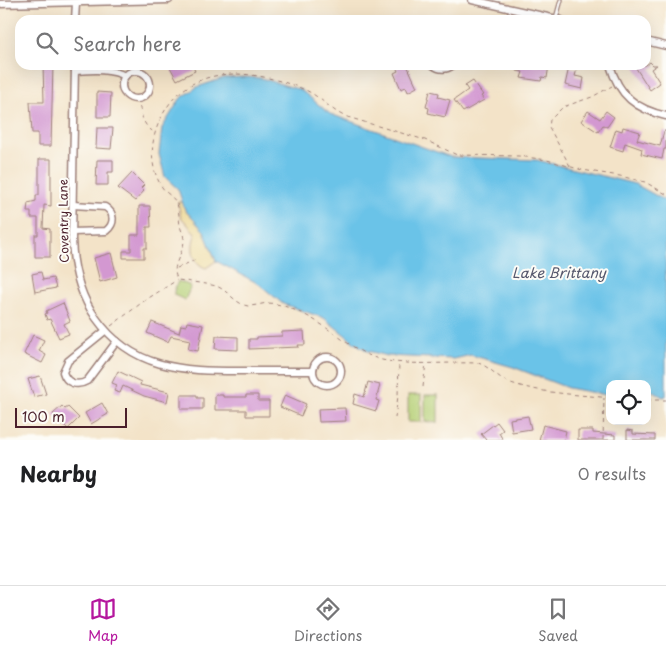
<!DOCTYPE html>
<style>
:root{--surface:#fff;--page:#f6f6f6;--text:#202124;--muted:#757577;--line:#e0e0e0;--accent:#b5179e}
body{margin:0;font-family:"Playpen Sans",sans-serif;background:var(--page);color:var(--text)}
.controls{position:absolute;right:15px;bottom:15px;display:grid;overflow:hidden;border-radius:10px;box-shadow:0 5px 20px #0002}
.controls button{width:45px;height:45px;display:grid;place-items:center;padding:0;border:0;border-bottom:1px solid var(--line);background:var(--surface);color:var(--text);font:25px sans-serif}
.scale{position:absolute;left:15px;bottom:12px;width:112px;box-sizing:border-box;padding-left:5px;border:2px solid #4a1f2b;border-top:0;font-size:14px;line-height:18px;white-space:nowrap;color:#4a1f2b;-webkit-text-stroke:4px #fdfcf7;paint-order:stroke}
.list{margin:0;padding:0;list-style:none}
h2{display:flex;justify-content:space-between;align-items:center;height:65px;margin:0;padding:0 20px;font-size:21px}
h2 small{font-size:16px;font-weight:400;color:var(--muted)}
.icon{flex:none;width:28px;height:28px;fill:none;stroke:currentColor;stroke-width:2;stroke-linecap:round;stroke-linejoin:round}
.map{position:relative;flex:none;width:666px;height:440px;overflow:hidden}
.search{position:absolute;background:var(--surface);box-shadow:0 5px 20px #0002;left:15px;right:15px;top:15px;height:55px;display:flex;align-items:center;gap:12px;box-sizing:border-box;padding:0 18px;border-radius:15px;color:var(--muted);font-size:19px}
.sheet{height:145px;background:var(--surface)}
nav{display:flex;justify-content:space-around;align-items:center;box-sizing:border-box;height:70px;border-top:1px solid var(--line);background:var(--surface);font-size:14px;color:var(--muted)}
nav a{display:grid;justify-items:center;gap:2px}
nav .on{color:var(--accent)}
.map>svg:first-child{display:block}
</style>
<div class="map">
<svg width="666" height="440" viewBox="0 0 666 440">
<rect width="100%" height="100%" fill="#fdfcf7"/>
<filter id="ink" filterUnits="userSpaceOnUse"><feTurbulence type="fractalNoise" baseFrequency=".02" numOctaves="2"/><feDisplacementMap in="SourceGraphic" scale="10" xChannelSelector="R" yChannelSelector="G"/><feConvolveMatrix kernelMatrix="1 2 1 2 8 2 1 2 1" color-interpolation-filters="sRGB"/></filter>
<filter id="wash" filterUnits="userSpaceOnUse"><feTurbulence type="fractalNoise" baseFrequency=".0096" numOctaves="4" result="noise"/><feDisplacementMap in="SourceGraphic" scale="20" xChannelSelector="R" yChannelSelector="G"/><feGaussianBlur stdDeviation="1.12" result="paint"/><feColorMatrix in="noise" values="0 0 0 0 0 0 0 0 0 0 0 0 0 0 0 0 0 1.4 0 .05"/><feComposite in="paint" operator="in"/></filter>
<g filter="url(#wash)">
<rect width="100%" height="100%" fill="#f3e3c8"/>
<g fill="#b5cf74" stroke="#807750">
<polygon points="178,281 191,286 185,300 174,295 174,291"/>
<rect x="408" y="395" width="13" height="27"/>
<rect x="425" y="395" width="13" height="27"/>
</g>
<path fill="#eeda9e" stroke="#9c7c64" d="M178,202H183L185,210L204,231L216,261L206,268C192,264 190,245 196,234L181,217Z"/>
<polygon fill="#6bc3e8" stroke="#5a718a" points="244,77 261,78 301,90 330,114 451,157 537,160 635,184 666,201 666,396 663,397 647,388 647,384 610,384 610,391 606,395 568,388 513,367 471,355 454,359 388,356 368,351 355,343 324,318 283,304 259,284 216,261 204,231 185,210 178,189 165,177 159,154 162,128 180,99 197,87 224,78"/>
<g id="blocks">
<g fill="#d398d1">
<polygon points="650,62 653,65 657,65 651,69 660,83 650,90 634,65 646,65"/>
<polygon points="43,65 53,65 51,146 38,146 38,133 32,133 30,102 44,102"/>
<polygon points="174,65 192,65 195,71 177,80 170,67"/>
<polygon points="402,65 407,65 417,87 408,92 406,87 401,89 394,73 398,71 396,67"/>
<polygon points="518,65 549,65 547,78 542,77 541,81 521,78 523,72 517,71"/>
<polygon points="569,67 577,69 575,76 584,78 582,89 565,85"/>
<polygon points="473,81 483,95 481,96 484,100 463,112 454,100 468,90 465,86"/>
<polygon points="430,91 439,93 438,97 450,100 445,117 428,113 429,108 426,107"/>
<polygon points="97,92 111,93 110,117 97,117"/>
<polygon points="588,111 600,119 606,111 614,117 607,127 603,125 598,132 581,121"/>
<polygon points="623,127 640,132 637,140 660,146 664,131 666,131 666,149 664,149 662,159 641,154 642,149 625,143 623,151 610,147 616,129 622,131"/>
<polygon points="97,128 113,128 111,149 96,148"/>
<polygon points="39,159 51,159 51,206 44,205 43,228 50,229 50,257 35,257 35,235 38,235 38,218 31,218 31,212 27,212 28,203 36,201 36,195 39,195"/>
<polygon points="97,160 113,160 113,172 108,172 108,185 96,185"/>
<polygon points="132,173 144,185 141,188 144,191 135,201 118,188"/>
<polygon points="139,206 150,206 151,227 147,227 147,248 144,248 144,258 123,258 123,251 131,251 131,235 139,235"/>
<polygon points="111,253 117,277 100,282 94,258"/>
<polygon points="41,272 43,280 53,278 56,288 35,292 32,274"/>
<polygon points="63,303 70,321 64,324 69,334 59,338 50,319 47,320 45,314 47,313 46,311"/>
<polygon points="152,322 179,333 181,325 186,326 187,322 203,325 198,351 188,349 190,340 171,336 168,342 147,333"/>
<polygon points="304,331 305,345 298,345 299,347 249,349 249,339 257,339 257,337 282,336 282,332"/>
<polygon points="33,335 44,340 39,351 46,355 42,363 24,354"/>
<polygon points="216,336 238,337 238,350 215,349"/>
<polygon points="118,371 141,382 140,385 169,392 167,402 144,396 123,386 120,393 114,391 117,385 112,383"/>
<polygon points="40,376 46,394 34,397 28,379"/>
<polygon points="368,382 380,385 376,400 379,401 376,411 353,404 355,394 364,397"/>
<polygon points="181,395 197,395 197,398 203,398 203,409 181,409"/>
<polygon points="215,395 223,395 223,397 246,397 246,395 258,395 258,401 269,401 269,416 246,416 246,410 215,410"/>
<polygon points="285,395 306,404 301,416 280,407"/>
<polygon points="102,403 108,414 91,424 85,413"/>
<polygon points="62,406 65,409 68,407 79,418 68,429 53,414"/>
<polygon points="345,408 346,421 319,422 318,409"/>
<polygon points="528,416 531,429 512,432 510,419"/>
<polygon points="497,422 503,430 499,433 503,440 486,440 481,434"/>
<polygon points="543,425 566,431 564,440 539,440"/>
<polygon points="578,430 593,430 593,433 615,435 615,440 578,440"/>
<polygon points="627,430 633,431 633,434 655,435 655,440 627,440"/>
</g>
</g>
</g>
<g filter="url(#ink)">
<use href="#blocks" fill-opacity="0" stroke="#9e817a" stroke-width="1"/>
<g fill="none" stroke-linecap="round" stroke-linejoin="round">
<defs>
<polyline id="service" points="556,18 561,0"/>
<g id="minor">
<polyline points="472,0 561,20"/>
<polyline points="0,4 169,0"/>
<polyline points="75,20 76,3"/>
<polyline points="646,41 666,46"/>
<path d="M75,65L72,239C73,268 79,294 96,318C132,369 182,371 239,371C264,371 288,371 312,371"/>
<path d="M433,65C440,70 446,70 453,65"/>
<path d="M610,65C619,96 636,109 666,116"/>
<path d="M75,71C91,70 110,68 125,76"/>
<circle cx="136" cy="85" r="14"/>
<path d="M72,232L106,231C115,224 115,213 105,207L73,205"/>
<path d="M105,331L68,361L63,372C66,383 77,387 87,381L117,341"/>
<circle cx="327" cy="371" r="14"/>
</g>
</defs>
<use href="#service" stroke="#9e817a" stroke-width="5.5"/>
<use href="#minor" stroke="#9e817a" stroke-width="9"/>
<g stroke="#9e817a" stroke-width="1" stroke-dasharray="4 4" stroke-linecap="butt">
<path d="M138,99C141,111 141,125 154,132"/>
<polyline points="570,166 549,127 550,120 563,107 592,97 612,86"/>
<polyline points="177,268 195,260"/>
<polyline points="111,326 144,301 177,280"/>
<polyline points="423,387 426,363"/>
<path d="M610,398C576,394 543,394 511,383C498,379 491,367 478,363C448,362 410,366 382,360C352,352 331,327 303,314C293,309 279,303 267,303C261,304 254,306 248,306C235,304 228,290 216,286C204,283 190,282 178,280C169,266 184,254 184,240C184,235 181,230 180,226C179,219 179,213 178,207C176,200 172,197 166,192C159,185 154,172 153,162C151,146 154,132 161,118C188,61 254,69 303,89C319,95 329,109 344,116L425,140L457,155L519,156L547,160L582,170L620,176L645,182L666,194"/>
<polyline points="647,400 666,400"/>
<polyline points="395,418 398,396 399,362"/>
<polyline points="603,440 604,398"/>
</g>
<use href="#service" stroke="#fff" stroke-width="3"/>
<use href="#minor" stroke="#fff" stroke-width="6"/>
</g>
</g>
<g text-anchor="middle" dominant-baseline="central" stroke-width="4" stroke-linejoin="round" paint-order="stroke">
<g font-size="12" fill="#4a1f2b" stroke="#fdfcf7">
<text transform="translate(63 221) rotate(-91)">Coventry Lane</text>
</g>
<g font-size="14" font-style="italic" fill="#56586d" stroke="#fdfcf7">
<text x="559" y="272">Lake Brittany</text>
</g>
</g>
</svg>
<div class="controls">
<button><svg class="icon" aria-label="locate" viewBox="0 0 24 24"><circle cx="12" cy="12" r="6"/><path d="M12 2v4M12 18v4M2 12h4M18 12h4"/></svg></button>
</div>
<div class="scale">100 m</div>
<div class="search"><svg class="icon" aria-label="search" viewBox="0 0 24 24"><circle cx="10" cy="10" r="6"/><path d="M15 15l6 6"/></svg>Search here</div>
</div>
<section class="sheet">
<h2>Nearby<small>0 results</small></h2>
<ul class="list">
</ul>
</section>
<nav>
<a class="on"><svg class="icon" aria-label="map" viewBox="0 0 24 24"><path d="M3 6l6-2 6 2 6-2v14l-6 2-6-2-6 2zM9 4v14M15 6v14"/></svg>Map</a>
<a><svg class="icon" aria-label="directions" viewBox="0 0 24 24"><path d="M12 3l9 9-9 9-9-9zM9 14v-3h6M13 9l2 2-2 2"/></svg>Directions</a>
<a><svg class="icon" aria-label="saved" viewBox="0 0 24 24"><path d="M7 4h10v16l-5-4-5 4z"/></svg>Saved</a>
</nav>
